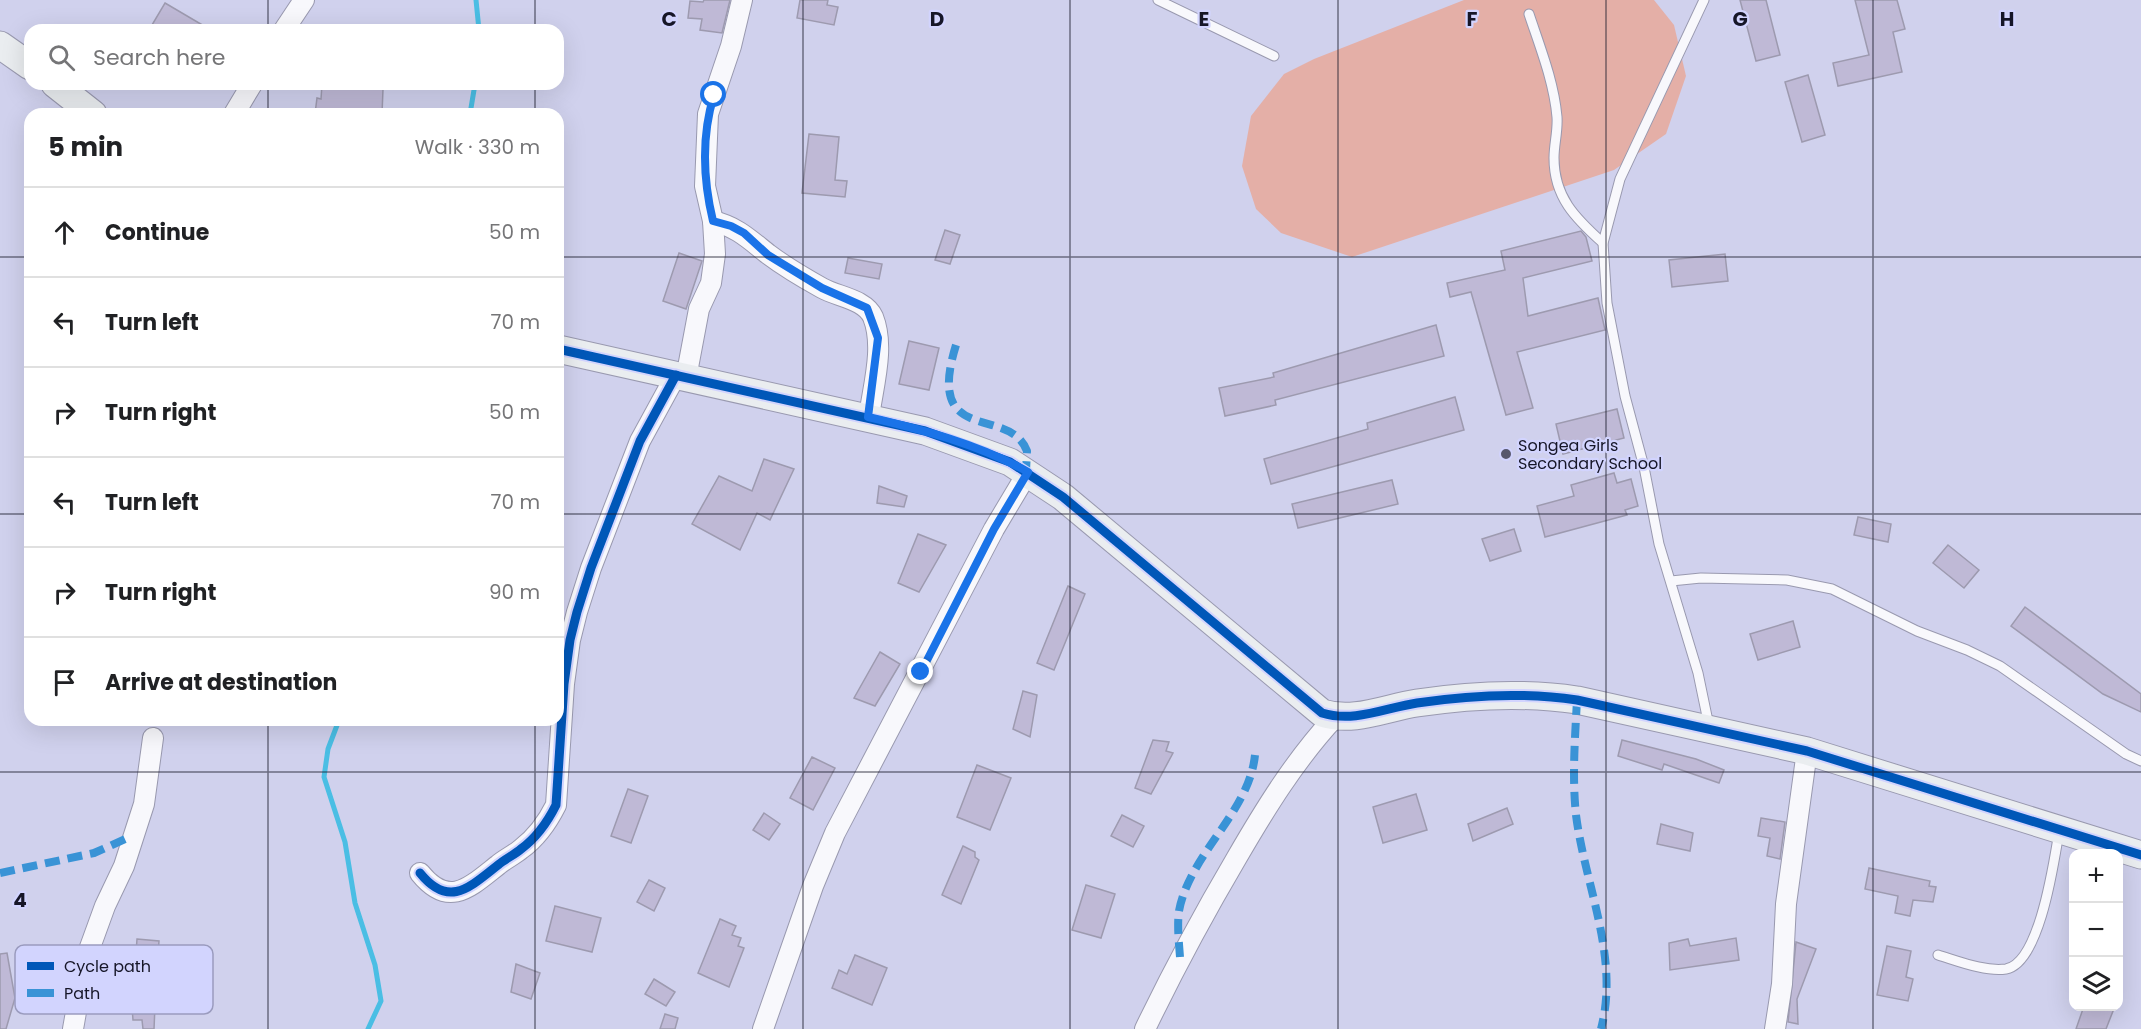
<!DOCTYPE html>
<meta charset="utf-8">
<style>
:root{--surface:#fff;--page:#f6f6f6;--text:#202124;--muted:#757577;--line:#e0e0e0}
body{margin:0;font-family:Poppins,sans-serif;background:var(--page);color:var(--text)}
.controls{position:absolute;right:18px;bottom:18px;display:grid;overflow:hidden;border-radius:12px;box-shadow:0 6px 24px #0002}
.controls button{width:54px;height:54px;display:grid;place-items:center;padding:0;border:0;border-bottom:2px solid var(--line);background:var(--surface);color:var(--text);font:30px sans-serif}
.stop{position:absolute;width:18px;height:18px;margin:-14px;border:4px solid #1a73e8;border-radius:50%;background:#fff}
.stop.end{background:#1a73e8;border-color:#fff;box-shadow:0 2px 6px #0008}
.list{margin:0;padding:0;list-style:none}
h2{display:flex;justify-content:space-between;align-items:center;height:78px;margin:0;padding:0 24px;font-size:26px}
h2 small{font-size:20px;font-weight:400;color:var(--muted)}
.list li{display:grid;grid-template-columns:39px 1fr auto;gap:18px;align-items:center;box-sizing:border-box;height:90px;padding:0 24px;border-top:2px solid var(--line)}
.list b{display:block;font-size:22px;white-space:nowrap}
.list em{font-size:20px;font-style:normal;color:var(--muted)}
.icon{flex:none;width:33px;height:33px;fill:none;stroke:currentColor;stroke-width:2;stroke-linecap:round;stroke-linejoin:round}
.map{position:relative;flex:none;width:2141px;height:1029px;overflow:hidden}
.search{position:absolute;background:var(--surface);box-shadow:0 6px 24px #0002;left:24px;top:24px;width:540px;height:66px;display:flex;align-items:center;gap:15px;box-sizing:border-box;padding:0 21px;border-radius:18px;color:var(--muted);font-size:22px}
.panel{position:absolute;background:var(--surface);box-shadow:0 6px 24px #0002;left:24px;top:108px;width:540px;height:618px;border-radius:18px}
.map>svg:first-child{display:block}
</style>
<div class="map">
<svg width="2141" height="1029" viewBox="0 0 2141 1029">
<rect width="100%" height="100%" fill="#d0d1ed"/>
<polygon fill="#e4afa7" points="1464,0 1654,0 1674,25 1686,76 1666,134 1614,170 1352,257 1281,233 1256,209 1242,166 1251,116 1284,74 1314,59"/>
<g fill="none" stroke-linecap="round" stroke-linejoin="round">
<g stroke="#4abee4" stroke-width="5">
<polyline points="476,0 479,30"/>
<polyline points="470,114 475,84"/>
<polyline points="339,720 328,749 324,777 345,842 355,903 375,965 381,1001 368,1029"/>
</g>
</g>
<g fill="#bfb9d6" stroke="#9d9aaf" stroke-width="1.5">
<polygon points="704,0 730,0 722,33 700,30 702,19 688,18 690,1 703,2"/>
<polygon points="800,0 828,0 827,5 838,7 834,25 797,18"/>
<polygon points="1740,0 1766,0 1780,55 1756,61"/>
<polygon points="1855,0 1897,0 1905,29 1893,32 1902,72 1838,86 1833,63 1869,55"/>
<polygon points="165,3 211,30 149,30"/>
<polygon points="1808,75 1825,135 1802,142 1785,82"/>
<polygon points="322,84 349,84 349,87 383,89 382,114 315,114 317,98 321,99"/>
<polygon points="809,134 839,137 835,180 847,181 845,197 802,193"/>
<polygon points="945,230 960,235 950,264 935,260"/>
<polygon points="1581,231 1586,237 1592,261 1523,278 1528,316 1598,298 1605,330 1517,352 1533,408 1506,415 1471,292 1450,297 1447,283 1505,270 1501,251"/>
<polygon points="679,253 702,261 686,309 663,301"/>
<polygon points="1725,254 1728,281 1672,287 1669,260"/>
<polygon points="848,258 882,264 879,279 845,273"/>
<polygon points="1436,325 1444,356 1275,400 1276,405 1225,416 1219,388 1274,377 1273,373"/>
<polygon points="909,341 939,348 929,390 899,384"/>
<polygon points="1455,397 1464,430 1271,484 1264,459 1368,429 1367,423"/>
<polygon points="1617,409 1624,438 1563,454 1556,424"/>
<polygon points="764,459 794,469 770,520 757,513 740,550 692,524 719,476 752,491"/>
<polygon points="1614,473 1617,483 1631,479 1638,506 1625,510 1627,515 1545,537 1537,506 1574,496 1571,485"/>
<polygon points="1392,480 1398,504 1298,528 1292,504"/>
<polygon points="879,486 907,496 904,507 877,503"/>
<polygon points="1858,517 1891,524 1888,542 1854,535"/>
<polygon points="1514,529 1521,551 1490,561 1482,539"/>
<polygon points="918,534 946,545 919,592 898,583"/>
<polygon points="1948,545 1979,570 1964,588 1933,563"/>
<polygon points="1068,586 1085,594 1054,670 1037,663"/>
<polygon points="2025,607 2141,694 2141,712 2103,694 2011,626"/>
<polygon points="1793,621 1800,647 1758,660 1750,634"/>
<polygon points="880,652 900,664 875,706 854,698"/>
<polygon points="1023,691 1037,695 1030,737 1013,729"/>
<polygon points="1153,740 1169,742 1166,751 1173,753 1151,794 1135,788"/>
<polygon points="1622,740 1696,759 1724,770 1719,783 1664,764 1662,770 1618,756"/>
<polygon points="812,757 835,768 813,810 790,798"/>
<polygon points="977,765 1011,778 990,830 957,817"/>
<polygon points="628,789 648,796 631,843 611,836"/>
<polygon points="1416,794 1427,830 1383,843 1373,807"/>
<polygon points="1507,808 1513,824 1473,841 1468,824"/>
<polygon points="764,813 780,824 769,840 753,830"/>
<polygon points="1122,815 1144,826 1133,847 1111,836"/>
<polygon points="1761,818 1785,822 1780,859 1767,856 1770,838 1758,836"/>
<polygon points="1661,824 1693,833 1690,851 1657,844"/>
<polygon points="963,846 975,852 975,857 979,860 961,904 942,895"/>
<polygon points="1869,868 1930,881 1929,886 1936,887 1933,902 1913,900 1910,916 1895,913 1898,896 1865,889"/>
<polygon points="649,880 665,888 654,911 637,902"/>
<polygon points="1086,885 1115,894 1101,938 1072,930"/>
<polygon points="555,906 601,918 592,952 546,941"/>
<polygon points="720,919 736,926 732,935 741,938 738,946 744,948 729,987 698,973"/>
<polygon points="1736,938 1739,960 1670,970 1669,943 1688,939 1690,946"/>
<polygon points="137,939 159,941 157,968 135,967"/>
<polygon points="1796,942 1816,949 1797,999 1798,1024 1788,1022"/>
<polygon points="1887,946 1911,951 1906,977 1913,979 1908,1001 1877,995"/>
<polygon points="7,953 15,998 6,1029 0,1029 0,954"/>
<polygon points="855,955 887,968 872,1005 832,988 839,970 847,974"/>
<polygon points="516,964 540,973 531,999 511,992"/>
<polygon points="654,979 675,992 666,1006 645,994"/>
<polygon points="155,1006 154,1029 143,1029 142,1020 133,1020 132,1007"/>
<polygon points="2084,1006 2115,1006 2106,1029 2076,1029"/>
<polygon points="665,1014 678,1018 675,1029 660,1029"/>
</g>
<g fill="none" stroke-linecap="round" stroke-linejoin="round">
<defs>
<g id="lane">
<polyline points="1158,0 1274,56"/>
<polyline points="1704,0 1620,179 1603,243 1607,303 1625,396 1644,467 1659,544 1698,673 1709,726"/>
<path d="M1529,14C1540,47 1554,82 1557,117C1558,131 1554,144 1554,158C1554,197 1575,218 1603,243"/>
<polyline points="1671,581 1701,578 1787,580 1832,589 1917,631 1967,650 2000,666 2126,754 2141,761"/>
<path d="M1938,955C1958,961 1985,972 2006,969C2040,963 2054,861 2059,832"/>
</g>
<g id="street">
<polyline points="284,30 304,0"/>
<polyline points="234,114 252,84"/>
<path d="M713,221C737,227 749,239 768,254C784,266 804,278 822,288C838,297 865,299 873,317C885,347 873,386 869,417"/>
<polyline points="686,378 699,309 711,283 715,254 713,221 705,186 708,114 731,46 742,0"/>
<path d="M420,873C449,909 470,887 498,865C505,859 514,855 521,849C536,838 548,821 556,805L564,684L570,640L577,612L591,568L640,441L676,375"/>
<polyline points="73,1029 85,961 105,906 124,866 144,804 153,738"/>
<polyline points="763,1029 813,886 835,833 994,529 1028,472"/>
<path d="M1145,1029C1173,971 1203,915 1236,859C1265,809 1295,760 1335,717"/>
<polyline points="1775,1029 1782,984 1786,904 1807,751"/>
</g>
<g id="secondary">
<polyline points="0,45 30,66"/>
<polyline points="55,84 93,114"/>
<path d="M558,349L925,431L1010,462L1063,497L1322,713C1354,723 1385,708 1417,703C1470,695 1523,692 1577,700L1807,751L2141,855"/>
</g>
</defs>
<use href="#lane" stroke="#9999af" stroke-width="11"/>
<use href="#street" stroke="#9999af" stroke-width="22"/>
<use href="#secondary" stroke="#9999af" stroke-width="29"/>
<use href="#lane" stroke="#f8f8fc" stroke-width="9"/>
<use href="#street" stroke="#f8f8fc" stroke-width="20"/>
<use href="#secondary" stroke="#eaedf0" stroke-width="27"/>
<g stroke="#3993d6" stroke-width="8" stroke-dasharray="15 8" stroke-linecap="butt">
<path d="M956,345C924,448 1009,404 1027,451L1026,471"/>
<path d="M1577,700C1575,738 1572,777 1576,815C1585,886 1620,957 1601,1029"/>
<polyline points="0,873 94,853 132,836"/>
<path d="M1180,957C1179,943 1177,926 1179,911C1190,853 1249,813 1255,755"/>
</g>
<defs>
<g id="cycleway">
<path d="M558,349L925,431L1010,462L1063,497L1322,713C1354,723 1385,708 1417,703C1470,695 1523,692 1577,700L1807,751L2141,855"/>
<path d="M420,873C449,909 470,887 498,865C505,859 514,855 521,849C536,838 548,821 556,805L564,684L570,640L577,612L591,568L640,441L676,375"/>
</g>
</defs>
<use href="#cycleway" stroke="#d2d4fe" stroke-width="13"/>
<use href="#cycleway" stroke="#0057b8" stroke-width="9"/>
</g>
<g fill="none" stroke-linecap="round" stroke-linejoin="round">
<path stroke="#1a73e8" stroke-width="8" d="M714,95C701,137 703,179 713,221L731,226L744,233L768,255L822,288L867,308L878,338L868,417C924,430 978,444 1028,472L994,529L921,672"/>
</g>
<path fill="none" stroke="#161628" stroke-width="1.5" stroke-opacity="0.55" d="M268,0V30M535,0V30M803,0V1029M1070,0V1029M1338,0V1029M1606,0V1029M1873,0V1029M268,84V114M535,84V114M0,257H30M558,257H2141M0,514H30M558,514H2141M268,720V1029M535,720V1029M0,772H2141"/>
<circle fill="#57576d" stroke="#d2d4fe" stroke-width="2" cx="1506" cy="454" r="6"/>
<g text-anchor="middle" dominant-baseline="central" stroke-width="4.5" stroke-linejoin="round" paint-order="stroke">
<g font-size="16" fill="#161628" stroke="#d2d4fe" text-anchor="start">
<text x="1518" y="445">Songea Girls<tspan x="1518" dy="18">Secondary School</tspan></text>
</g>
</g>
<rect x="15" y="945" width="198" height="69" rx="9" fill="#d2d4fe" stroke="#9a9bbe" stroke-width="1.5"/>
<rect x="27" y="962" width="27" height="8" fill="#0057b8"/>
<rect x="27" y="989" width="27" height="8" fill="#3993d6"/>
<g font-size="16" fill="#161628">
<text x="64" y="972">Cycle path</text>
<text x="64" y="999">Path</text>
</g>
<g font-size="20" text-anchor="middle" font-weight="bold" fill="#161628" stroke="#d2d4fe" stroke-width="4.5" stroke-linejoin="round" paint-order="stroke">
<text x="669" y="26">C</text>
<text x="937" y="26">D</text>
<text x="1204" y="26">E</text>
<text x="1472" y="26">F</text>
<text x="1740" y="26">G</text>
<text x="2007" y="26">H</text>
<text x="20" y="907">4</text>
</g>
</svg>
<div class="controls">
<button>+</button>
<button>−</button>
<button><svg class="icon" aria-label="layers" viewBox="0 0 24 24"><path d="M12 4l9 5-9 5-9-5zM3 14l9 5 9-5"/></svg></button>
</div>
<div class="stop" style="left:714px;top:95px"></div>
<div class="stop end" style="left:921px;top:672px"></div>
<div class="search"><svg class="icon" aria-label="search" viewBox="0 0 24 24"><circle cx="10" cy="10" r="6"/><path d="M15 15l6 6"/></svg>Search here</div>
<section class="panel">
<h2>5 min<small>Walk · 330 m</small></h2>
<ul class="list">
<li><svg class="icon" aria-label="ahead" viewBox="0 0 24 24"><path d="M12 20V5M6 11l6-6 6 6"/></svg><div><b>Continue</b></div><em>50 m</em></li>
<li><svg class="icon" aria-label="left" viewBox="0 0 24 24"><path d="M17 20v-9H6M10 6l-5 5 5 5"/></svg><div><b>Turn left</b></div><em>70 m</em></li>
<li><svg class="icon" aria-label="right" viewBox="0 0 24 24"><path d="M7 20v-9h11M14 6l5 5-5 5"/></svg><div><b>Turn right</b></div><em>50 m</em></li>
<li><svg class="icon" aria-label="left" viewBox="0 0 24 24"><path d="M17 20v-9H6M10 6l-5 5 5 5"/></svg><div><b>Turn left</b></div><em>70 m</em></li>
<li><svg class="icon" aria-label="right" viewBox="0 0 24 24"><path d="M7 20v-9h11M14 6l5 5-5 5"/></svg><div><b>Turn right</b></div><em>90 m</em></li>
<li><svg class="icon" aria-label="arrive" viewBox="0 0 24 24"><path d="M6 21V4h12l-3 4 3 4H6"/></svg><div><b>Arrive at destination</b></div></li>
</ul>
</section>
</div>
